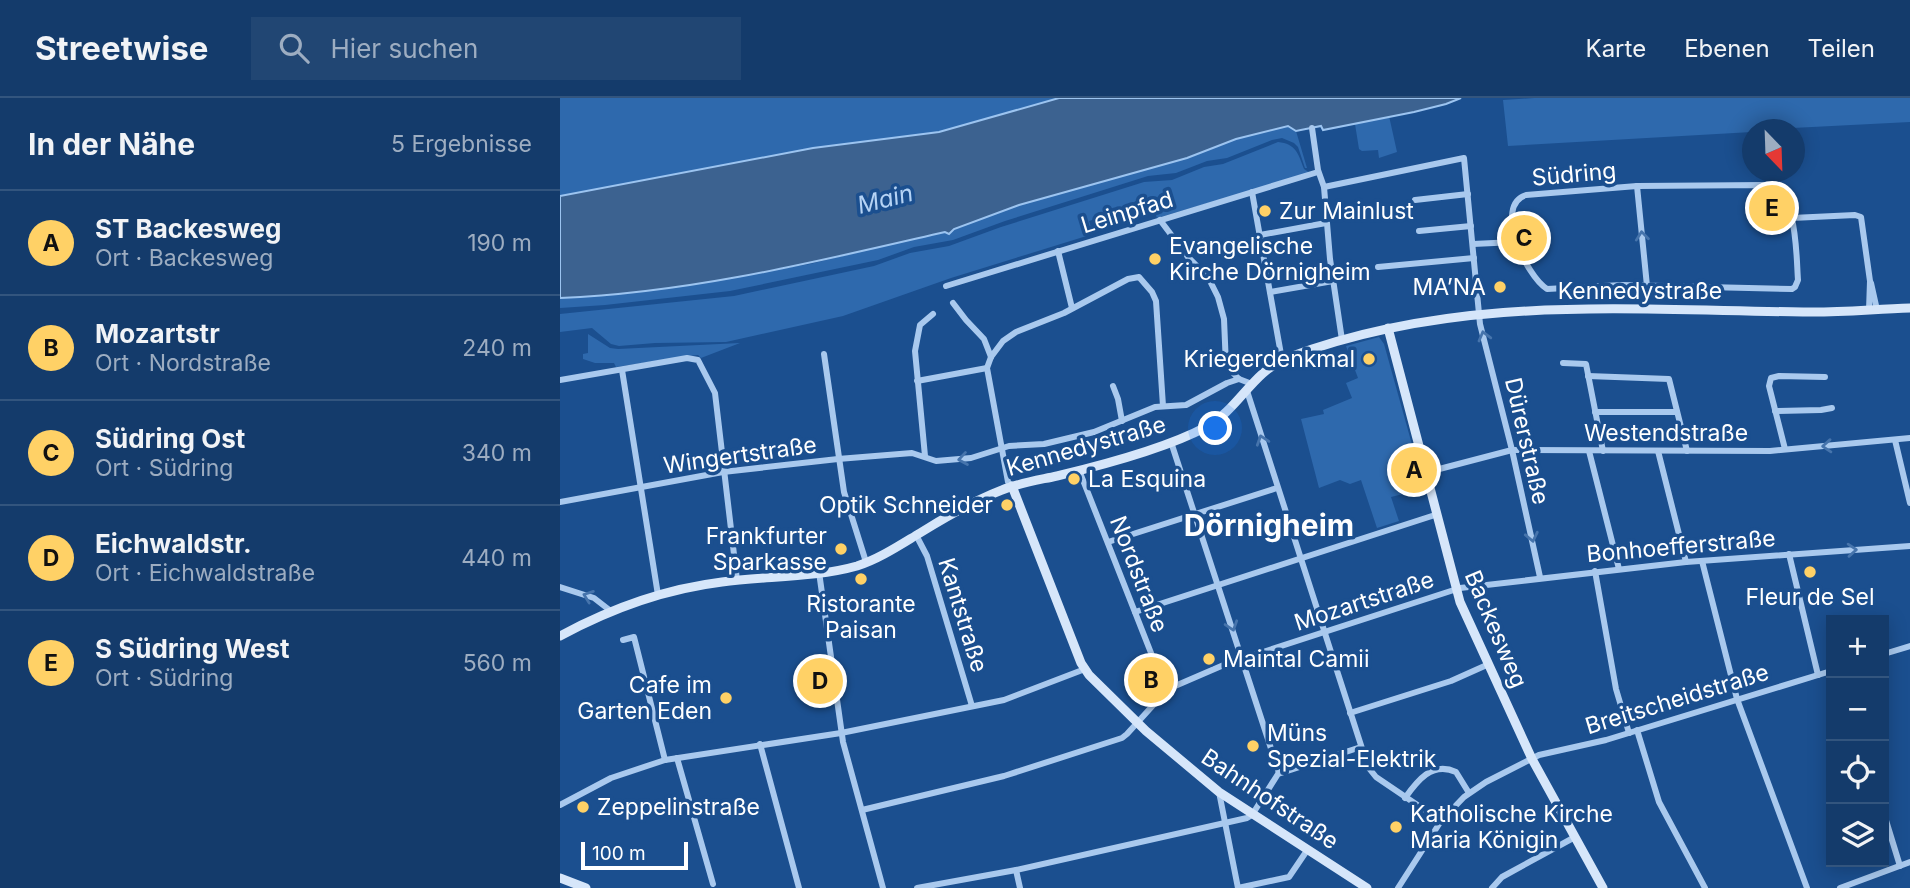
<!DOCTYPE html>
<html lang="de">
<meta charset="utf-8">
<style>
:root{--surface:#143b6b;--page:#214673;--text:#f1f3f6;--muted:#9dadc1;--line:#33557e;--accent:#ffd166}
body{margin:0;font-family:Inter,sans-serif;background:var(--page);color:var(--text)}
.controls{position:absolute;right:21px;bottom:21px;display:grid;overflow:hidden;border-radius:0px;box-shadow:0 4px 18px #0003}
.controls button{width:63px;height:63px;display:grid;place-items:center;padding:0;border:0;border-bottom:2px solid var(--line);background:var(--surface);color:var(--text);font:35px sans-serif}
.compass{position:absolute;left:1182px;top:21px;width:63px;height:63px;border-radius:50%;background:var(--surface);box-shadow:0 4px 18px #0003;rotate:157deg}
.scale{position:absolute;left:21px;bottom:18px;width:107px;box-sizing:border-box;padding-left:7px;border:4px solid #fff;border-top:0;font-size:19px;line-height:24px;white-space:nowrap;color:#fff;-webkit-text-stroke:5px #1b4f8f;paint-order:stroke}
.you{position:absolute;left:656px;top:331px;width:24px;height:24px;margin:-18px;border:5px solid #fff;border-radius:50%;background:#1a73e8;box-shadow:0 0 0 10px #1a73e833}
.badge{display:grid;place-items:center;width:46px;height:46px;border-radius:50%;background:var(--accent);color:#111;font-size:23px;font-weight:700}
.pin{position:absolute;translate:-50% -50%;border:4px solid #fff;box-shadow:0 2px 7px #0006}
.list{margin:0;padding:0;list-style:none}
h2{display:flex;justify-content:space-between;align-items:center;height:91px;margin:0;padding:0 28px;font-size:30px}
h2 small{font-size:23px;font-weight:400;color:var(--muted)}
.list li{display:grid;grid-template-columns:46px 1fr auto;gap:21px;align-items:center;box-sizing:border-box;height:105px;padding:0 28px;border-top:2px solid var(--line)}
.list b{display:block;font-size:26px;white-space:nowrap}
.list p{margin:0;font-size:23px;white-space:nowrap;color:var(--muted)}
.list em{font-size:23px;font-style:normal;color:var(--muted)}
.icon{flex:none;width:38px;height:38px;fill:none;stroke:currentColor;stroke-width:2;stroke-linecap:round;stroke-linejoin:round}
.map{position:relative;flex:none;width:1350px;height:790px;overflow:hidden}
header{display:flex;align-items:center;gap:42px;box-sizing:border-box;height:98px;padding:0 35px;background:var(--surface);border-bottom:2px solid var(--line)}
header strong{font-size:33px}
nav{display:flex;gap:38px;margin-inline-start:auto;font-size:24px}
.search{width:490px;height:63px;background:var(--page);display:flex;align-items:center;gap:18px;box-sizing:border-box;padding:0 24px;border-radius:0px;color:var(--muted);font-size:26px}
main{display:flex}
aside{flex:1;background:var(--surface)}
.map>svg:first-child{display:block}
</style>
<header>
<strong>Streetwise</strong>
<div class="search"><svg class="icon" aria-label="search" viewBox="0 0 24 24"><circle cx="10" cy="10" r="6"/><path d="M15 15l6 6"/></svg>Hier suchen</div>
<nav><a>Karte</a><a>Ebenen</a><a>Teilen</a></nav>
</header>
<main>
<aside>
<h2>In der Nähe<small>5 Ergebnisse</small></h2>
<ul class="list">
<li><span class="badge">A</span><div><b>ST Backesweg</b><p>Ort · Backesweg</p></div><em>190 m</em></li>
<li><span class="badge">B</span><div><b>Mozartstr</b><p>Ort · Nordstraße</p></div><em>240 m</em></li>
<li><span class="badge">C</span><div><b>Südring Ost</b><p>Ort · Südring</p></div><em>340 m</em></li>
<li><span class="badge">D</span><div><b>Eichwaldstr.</b><p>Ort · Eichwaldstraße</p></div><em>440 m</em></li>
<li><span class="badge">E</span><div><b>S Südring West</b><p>Ort · Südring</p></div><em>560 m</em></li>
</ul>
</aside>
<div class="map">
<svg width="1350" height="790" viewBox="0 0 1350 790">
<rect width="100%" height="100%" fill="#1b4f8f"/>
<g fill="#2e69ad">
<polygon points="0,0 499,0 379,34 253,50 0,98"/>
<polygon points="974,0 1350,0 1350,24 1192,32 1192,34 948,48 943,2"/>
<polygon points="829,18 837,54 819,60 818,52 802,53 799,51 795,26"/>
<polygon points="728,28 736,33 747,70 745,70 738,49 734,45 722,40 712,42 667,60 647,63 616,75 588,78 445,123 393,142 354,149 318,162 170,193 45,207 0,210 0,200 100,191 250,166 393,131 459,107 627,60 676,41"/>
<path d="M718,44C736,46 738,55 744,71L750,75L597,120L591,105L529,123L533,136L391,180L283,218L166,244L95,245L59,248L51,246L32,230L0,234V216L174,198L314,168L350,155L389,148L441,129L584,84L612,82L644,69L663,66Z"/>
<polygon points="28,236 50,250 58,251 180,245 141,260 138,257 128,258 56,269 54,265 35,265 23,261 23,256 28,255"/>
<polygon points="819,239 824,246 856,361 856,366 851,367 853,375 858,375 863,391 831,399 839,423 817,430 801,382 790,386 780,382 759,390 741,321 764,316 763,312 792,300 786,285 798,280 786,248"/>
</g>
<path fill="#3c6290" stroke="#9cc4f0" stroke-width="2" d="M499,0H901L886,6L854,14L763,32L761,28L736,33L728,28L676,41L627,60L459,107L394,131L389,136L385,134C259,163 130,195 0,200V98L253,50L379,34Z"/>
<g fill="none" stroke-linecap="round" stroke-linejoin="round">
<g stroke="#a9c9ee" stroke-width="6">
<polyline points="752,30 758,72 764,89 770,161 782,242"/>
<path d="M1206,87C1238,92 1236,157 1238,182L1235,189L1232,191L1062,187L987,191C966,178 933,107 966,97L1077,88Z"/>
<polyline points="1077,88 1087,188"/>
<polyline points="764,89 904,60 920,226 952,352 980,479"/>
<polyline points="692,94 722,262"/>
<polyline points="855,102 908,96"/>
<polyline points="1232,120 1295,117 1301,119 1310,183 1309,212"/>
<polyline points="600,122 628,159 648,179 658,199 664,221 666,268 679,281 692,286"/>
<polyline points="859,133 911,128"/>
<polyline points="700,137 766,125"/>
<polyline points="913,146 955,144"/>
<polyline points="498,153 512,210"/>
<polyline points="653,155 701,146"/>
<polyline points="818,169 914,160"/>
<polyline points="1311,185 1317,212"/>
<polyline points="386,188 758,74"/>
<polyline points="710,194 773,183"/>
<polyline points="393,205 406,222 424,241 431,259"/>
<polyline points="264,256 284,394 306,464"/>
<polyline points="1003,265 1026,266 1043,353"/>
<polyline points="62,272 98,497"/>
<polyline points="1028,278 1109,281 1127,353"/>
<polyline points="0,282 127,260 138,262 155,295 177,482"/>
<polyline points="357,283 427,270"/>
<polyline points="553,288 558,301 562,323"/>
<polyline points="687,293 808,669 816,679 881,723"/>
<polyline points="1215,313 1261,312 1272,310"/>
<polyline points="1035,314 1117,314"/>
<polyline points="1335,342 1350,405"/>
<polyline points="611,344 719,675"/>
<polyline points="1225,351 1209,288 1211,280 1219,278 1265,279"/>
<polyline points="1029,353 1059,471"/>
<polyline points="1098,353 1126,464"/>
<polyline points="365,358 355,253 360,227 373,216"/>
<polyline points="519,372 606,593"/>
<polyline points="864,375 952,352 1210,353 1350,340"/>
<polyline points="452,388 448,384 427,270 431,259 443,243 456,234 504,215 568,181 579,179 592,194 596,203 603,308"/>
<polyline points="0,404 163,374 278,361 352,355 376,363 411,360 449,348 484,346 534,334 595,309 626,307 667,285 679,281"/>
<polyline points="356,437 367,458 412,608"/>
<polyline points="548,444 717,390"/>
<polyline points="1229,456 1258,577"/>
<polyline points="1142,463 1177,601 1247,790"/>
<polyline points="1035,473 1056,591 1069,635"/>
<polyline points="259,474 283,644 323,790"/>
<polyline points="0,489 34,500 52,514"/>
<polyline points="575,514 875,417"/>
<polyline points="63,542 74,539 105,662"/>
<polyline points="1324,556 1350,548"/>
<polyline points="790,615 891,583 929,566"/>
<polyline points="1077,632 1099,704 1145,790"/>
<polyline points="200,646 239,790"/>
<polyline points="117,660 153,786"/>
<polyline points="659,694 678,790"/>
<path d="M845,700C857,683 872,663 896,674L909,695"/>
<polyline points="0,707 51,680 105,662 281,635 444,602 525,571"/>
<polyline points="302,712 444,678 562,640 567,636 606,593 615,588 666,566 900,490 1126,464 1350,448"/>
<polyline points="1324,716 1340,768"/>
<polyline points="456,772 460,790"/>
<polyline points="357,790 456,772 687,720 692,717 718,676 801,649"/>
<polyline points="678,790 729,779 748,751"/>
<polyline points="838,790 881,723 904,699 926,684 979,657 1046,642 1271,573"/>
<polyline points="932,790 942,779 1015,739"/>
<polyline points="1280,790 1350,764"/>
</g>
<g stroke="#d6e6fa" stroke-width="9">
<polyline points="828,230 900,504 972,661 1043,790"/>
<polyline points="452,388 521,565 529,577 586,633 659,694 807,790"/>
<path d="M0,538C50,511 105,491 162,484C205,478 255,480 297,468C319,461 340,447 360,435C384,420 416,402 442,392C459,385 479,382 497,378C543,367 605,351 646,329C679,311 692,274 727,260C896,196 1066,212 1243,214C1279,215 1314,211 1350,210"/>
<polyline points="0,780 26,790"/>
</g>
</g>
<defs><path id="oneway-chevron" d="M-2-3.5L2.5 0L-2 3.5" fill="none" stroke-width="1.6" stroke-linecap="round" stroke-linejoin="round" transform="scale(1.75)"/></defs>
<g stroke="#4674ac">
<use href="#oneway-chevron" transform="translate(1082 138) rotate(-96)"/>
<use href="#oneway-chevron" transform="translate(924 238) rotate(-105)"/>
<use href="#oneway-chevron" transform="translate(702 342) rotate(-108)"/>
<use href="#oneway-chevron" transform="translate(1267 348) rotate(176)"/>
<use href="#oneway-chevron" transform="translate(403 361) rotate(171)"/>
<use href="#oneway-chevron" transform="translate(972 439) rotate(78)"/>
<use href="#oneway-chevron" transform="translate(1292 452) rotate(-4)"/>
<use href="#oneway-chevron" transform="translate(28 498) rotate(-160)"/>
<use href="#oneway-chevron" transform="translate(672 528) rotate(72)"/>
</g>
<g fill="#ffd166" stroke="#1b4f8f" stroke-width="2.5">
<circle cx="705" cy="113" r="7"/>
<circle cx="595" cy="161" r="7"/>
<circle cx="940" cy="189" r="7"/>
<circle cx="809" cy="261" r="7"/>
<circle cx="514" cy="381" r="7"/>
<circle cx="447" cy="407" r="7"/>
<circle cx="281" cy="451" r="7"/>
<circle cx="1250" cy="474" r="7"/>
<circle cx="301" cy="481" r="7"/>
<circle cx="649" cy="561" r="7"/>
<circle cx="166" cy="600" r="7"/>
<circle cx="693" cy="648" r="7"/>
<circle cx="23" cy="709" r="7"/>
<circle cx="836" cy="729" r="7"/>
</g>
<g text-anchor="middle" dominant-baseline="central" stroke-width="7" stroke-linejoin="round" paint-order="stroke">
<g font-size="23" fill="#fff" stroke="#1b4f8f">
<text transform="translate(1014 76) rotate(-5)">Südring</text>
<text transform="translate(567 114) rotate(-17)">Leinpfad</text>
<text x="1080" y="193">Kennedystraße</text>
<text x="1106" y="335">Westendstraße</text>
<text transform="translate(967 343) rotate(77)">Dürerstraße</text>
<text transform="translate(526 348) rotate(-16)">Kennedystraße</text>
<text transform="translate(180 357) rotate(-8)">Wingertstraße</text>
<text transform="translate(1121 448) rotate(-5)">Bonhoefferstraße</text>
<text transform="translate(579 476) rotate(69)">Nordstraße</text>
<text transform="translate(804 503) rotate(-18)">Mozartstraße</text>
<text transform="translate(403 517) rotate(73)">Kantstraße</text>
<text transform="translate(936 531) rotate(67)">Backesweg</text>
<text transform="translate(1117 601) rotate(-17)">Breitscheidstraße</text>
<text transform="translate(710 701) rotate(34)">Bahnhofstraße</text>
</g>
<g font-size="23" fill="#fff" stroke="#1b4f8f" text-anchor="start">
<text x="719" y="113">Zur Mainlust</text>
<text x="609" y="148">Evangelische<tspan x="609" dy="26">Kirche Dörnigheim</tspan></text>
<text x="926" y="189" text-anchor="end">MA’NA</text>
<text x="795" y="261" text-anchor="end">Kriegerdenkmal</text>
<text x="528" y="381">La Esquina</text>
<text x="433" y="407" text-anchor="end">Optik Schneider</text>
<text x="267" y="438" text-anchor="end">Frankfurter<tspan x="267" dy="26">Sparkasse</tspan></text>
<text x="1250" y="499" text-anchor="middle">Fleur de Sel</text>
<text x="301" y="506" text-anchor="middle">Ristorante<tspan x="301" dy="26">Paisan</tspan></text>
<text x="663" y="561">Maintal Camii</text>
<text x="152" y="587" text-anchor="end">Cafe im<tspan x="152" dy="26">Garten Eden</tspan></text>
<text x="707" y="635">Müns<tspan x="707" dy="26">Spezial-Elektrik</tspan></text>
<text x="37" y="709">Zeppelinstraße</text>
<text x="850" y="716">Katholische Kirche<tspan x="850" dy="26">Maria Königin</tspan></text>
</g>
<g font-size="24" font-style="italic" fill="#b5d3f5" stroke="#1b4f8f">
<text transform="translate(325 101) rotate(-14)">Main</text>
</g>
<g font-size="30" font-weight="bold" fill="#fff" stroke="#1b4f8f">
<text x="709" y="427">Dörnigheim</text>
</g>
</g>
</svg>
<div class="controls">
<button>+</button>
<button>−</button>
<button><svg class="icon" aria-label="locate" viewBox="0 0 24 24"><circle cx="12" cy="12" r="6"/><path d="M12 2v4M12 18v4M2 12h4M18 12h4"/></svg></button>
<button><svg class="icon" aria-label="layers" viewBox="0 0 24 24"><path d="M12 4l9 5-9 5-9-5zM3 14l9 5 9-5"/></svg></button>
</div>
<svg class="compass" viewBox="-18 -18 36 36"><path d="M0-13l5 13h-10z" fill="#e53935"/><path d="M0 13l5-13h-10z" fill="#9dadc1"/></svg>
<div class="scale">100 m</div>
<div class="you"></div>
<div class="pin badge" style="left:854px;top:372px">A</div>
<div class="pin badge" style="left:591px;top:582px">B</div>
<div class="pin badge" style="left:964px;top:140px">C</div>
<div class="pin badge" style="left:260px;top:583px">D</div>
<div class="pin badge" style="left:1212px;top:110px">E</div>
</div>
</main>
